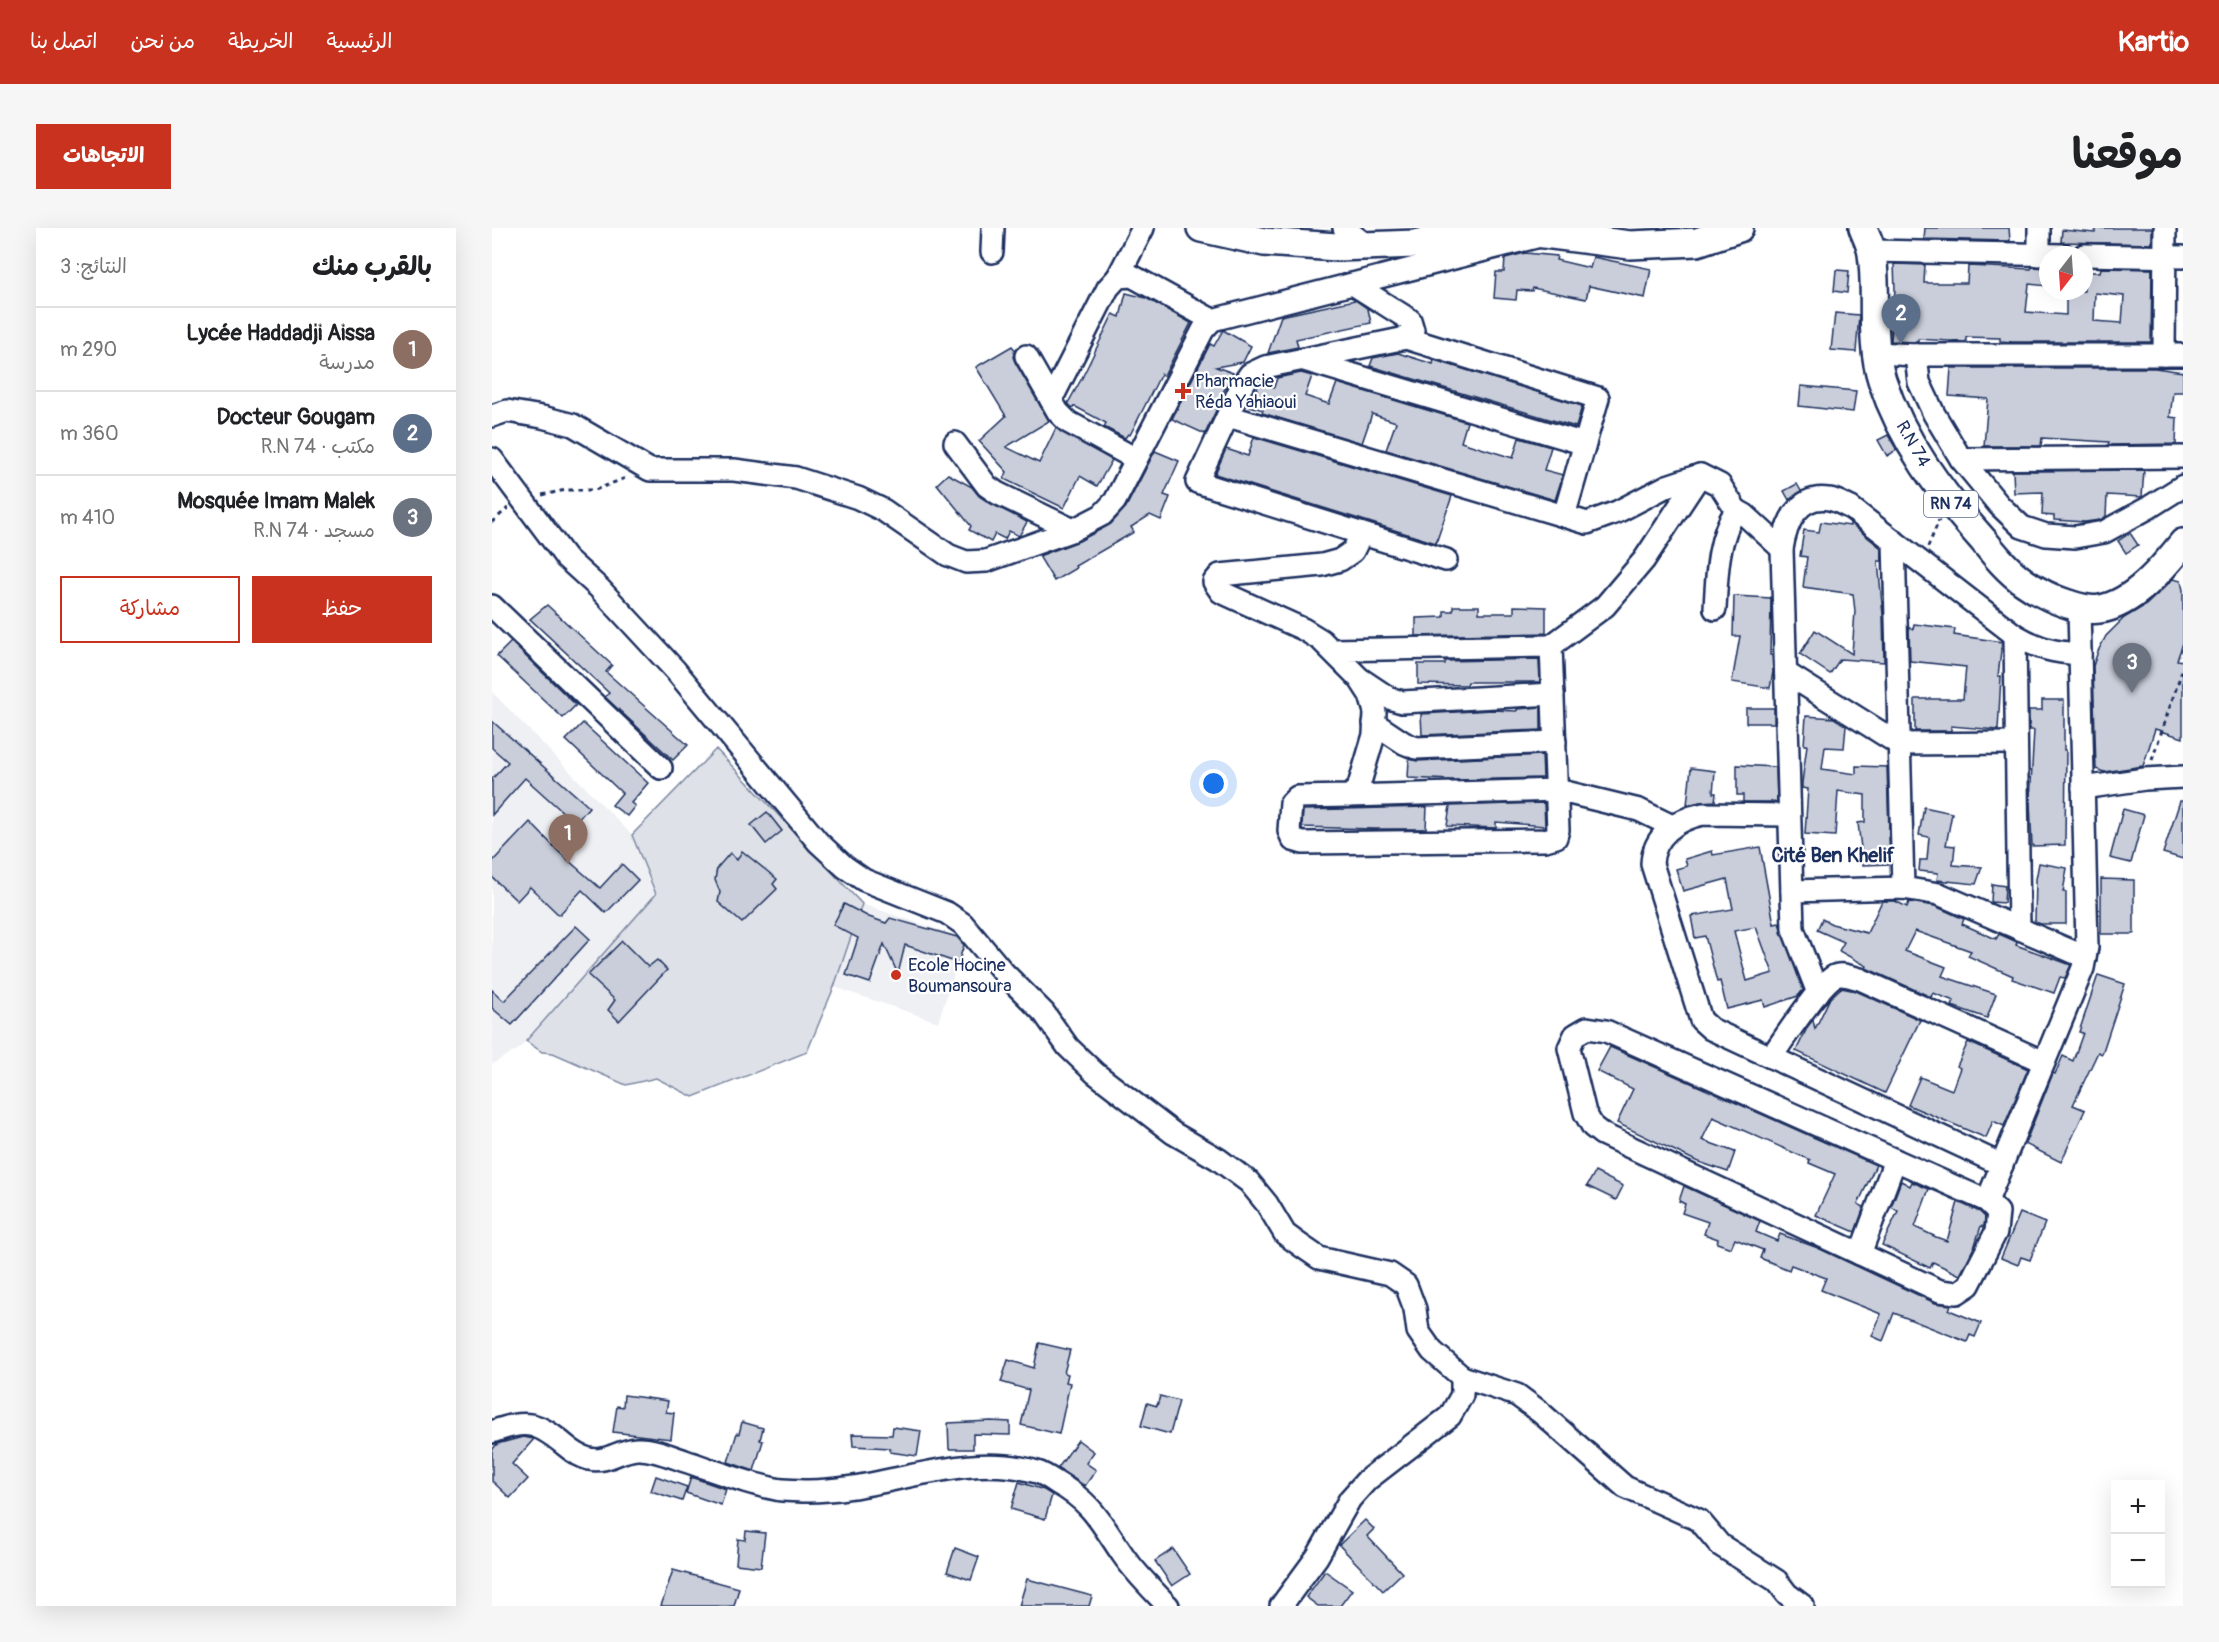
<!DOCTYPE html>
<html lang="ar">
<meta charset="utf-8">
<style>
:root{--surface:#fff;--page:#f6f6f6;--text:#202124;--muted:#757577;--line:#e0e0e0;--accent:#c8321e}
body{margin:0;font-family:Pangolin,"Playpen Sans Arabic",sans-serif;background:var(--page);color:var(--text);direction:rtl}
.controls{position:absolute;right:18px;bottom:18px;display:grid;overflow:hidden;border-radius:0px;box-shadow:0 6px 24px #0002}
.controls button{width:54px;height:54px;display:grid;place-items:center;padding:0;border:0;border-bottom:2px solid var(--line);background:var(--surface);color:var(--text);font:30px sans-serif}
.compass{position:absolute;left:1547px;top:18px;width:54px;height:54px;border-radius:50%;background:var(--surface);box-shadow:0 6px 24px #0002;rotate:197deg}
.you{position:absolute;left:722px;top:556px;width:21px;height:21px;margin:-15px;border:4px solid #fff;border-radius:50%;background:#1a73e8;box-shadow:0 0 0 9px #1a73e833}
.badge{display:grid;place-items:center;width:39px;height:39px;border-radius:50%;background:var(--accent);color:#fff;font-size:20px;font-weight:700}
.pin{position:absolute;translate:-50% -50px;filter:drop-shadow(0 2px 3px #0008)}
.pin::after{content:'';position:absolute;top:32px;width:21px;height:18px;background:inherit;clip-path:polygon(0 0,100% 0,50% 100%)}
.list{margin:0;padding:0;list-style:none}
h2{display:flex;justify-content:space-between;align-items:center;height:78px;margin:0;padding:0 24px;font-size:26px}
h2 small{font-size:20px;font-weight:400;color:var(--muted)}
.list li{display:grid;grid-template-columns:39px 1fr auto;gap:18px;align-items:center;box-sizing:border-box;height:84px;padding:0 24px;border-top:2px solid var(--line)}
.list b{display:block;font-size:22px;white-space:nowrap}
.list p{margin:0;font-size:20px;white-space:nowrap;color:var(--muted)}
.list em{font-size:20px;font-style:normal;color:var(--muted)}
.actions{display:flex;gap:12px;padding:18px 24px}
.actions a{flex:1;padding:14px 0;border:2px solid var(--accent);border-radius:0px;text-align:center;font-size:21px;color:var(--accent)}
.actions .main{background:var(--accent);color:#fff}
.map{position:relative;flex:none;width:1691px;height:1378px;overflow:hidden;direction:ltr;border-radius:0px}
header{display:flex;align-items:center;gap:36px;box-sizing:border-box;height:84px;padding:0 30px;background:var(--accent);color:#fff}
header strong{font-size:28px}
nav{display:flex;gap:33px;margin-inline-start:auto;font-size:21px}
.intro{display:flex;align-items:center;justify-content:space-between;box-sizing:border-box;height:144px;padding:0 36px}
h1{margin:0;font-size:42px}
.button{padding:15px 27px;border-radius:0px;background:var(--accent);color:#fff;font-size:21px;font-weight:700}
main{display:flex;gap:36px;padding:0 36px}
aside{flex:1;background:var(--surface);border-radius:0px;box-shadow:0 6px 24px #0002}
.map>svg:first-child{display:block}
</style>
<header>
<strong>Kartio</strong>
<nav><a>الرئيسية</a><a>الخريطة</a><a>من نحن</a><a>اتصل بنا</a></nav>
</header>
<div class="intro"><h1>موقعنا</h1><a class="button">الاتجاهات</a></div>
<main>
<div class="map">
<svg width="1691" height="1378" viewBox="0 0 1691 1378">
<rect width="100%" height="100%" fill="#fff"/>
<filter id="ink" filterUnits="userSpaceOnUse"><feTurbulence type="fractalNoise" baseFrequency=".0167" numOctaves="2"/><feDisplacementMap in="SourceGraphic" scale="12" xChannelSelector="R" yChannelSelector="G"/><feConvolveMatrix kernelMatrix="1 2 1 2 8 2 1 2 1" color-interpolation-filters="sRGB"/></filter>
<g filter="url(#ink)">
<g fill="#eff0f4">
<polygon points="0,464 140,607 164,666 27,821 0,836"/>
<polygon points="370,676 474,711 446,794 342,759"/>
</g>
<polygon fill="#dee1e7" stroke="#7c88a2" stroke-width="1.5" points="224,521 370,676 342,759 315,824 201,869 164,850 134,857 61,825 50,824 34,813 164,666 140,607"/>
<g fill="#caceda" stroke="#1b2f5e" stroke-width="1.5" fill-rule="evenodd">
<polygon points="1433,0 1517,0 1518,13 1432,11"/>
<polygon points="1604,0 1660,0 1660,16 1569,14 1570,2 1603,5"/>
<polygon points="1033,25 1065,28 1064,32 1098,40 1101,29 1159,41 1153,70 1097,58 1094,71 1041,60 1040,63 1025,62 1024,72 1002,70 1004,44 1012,44 1013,30"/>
<path d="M1402,36L1433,37L1432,55H1475L1476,38L1539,41L1540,39L1556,40V58L1537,56L1534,84L1574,87V63H1592V44H1608L1609,40L1660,41L1659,114H1521L1508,113V110L1474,109V114L1426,111V114L1399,113L1403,62ZM1603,65L1632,68L1630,95L1602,93Z"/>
<polygon points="1344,42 1357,43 1355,65 1342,63"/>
<polygon points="634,65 654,70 699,95 672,148 669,146 638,207 636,206 633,210 612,199 614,195 582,178 580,180 576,175 590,150 621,86 628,89"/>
<polygon points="863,72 876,81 879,95 804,111 806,119 776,125 789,88"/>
<polygon points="1343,85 1367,87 1364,124 1339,122"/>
<polygon points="731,102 759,118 751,134 724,139 741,145 725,176 727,176 713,206 680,191 718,116 722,118"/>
<polygon points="520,118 523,122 521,129 523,134 557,193 514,219 547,235 564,200 620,232 605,258 588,248 572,280 512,251 515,244 487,213 514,188 484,139"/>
<polygon points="906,125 941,136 942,132 1090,178 1084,199 878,138 881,130"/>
<polygon points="1459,140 1663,140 1691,144 1691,164 1681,164 1678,189 1685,190 1684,216 1616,217 1617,214 1550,210 1549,218 1492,218 1496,171 1457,168"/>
<polygon points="809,145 820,148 813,168 837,176 845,155 975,194 969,214 1021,230 1027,210 1059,219 1052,242 1071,247 1063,272 894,222 904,194 880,186 870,215 770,185 771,182 758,178 767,156 769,155 782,159 785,150"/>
<polygon points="1309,158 1364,163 1361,184 1307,178"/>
<polygon points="1396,207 1405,222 1395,228 1386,212"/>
<polygon points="762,209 960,268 944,315 723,246 734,221 756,228"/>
<polygon points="663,223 687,233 672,267 678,269 669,292 658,287 639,299 642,304 583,338 584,340 562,353 547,328 587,313 619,296 634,279"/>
<polygon points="1652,242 1650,269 1615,267 1614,288 1608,292 1593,294 1562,292 1562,288 1550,287 1551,264 1522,265 1521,243"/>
<polygon points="456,246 480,259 487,268 498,275 535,294 527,308 517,303 513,311 503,306 499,314 477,302 479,298 445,256"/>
<polygon points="1305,256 1309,263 1297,272 1292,263"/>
<polygon points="1329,294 1358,298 1358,295 1389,320 1390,333 1386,333 1391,387 1392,434 1348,431 1338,446 1308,426 1323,402 1360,426 1363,383 1361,366 1311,359 1315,329 1308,328 1312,302 1327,304"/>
<polygon points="1638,305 1646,317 1634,325 1626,313"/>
<polygon points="1681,351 1689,353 1691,362 1691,415 1685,432 1691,433 1691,510 1663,501 1651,538 1612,544 1604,541 1601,438 1606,423 1614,408 1632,390 1654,377"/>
<polygon points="1242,368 1279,370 1278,427 1280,427 1281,444 1278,460 1240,454 1248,408 1241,408"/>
<polygon points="55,377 120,437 114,444 196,517 181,532 113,469 117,465 38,391"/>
<polygon points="961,378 987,378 987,385 1022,385 1022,378 1054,379 1054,405 924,408 924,390 952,389 952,383 961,383"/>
<polygon points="1422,396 1463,401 1462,407 1510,414 1506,448 1509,448 1506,502 1459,498 1459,503 1423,503 1423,471 1471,471 1474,439 1418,433 1417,400 1421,401"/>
<polygon points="19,414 84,477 71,490 5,428"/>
<polygon points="1047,431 1048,454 976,454 975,457 926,456 926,436 953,436 953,433"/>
<polygon points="1550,472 1572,472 1572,522 1574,522 1573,617 1540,618 1538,573 1542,502 1537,502 1537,482 1550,482"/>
<polygon points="1049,479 1049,502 930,507 929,486 1000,482 1025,483 1025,481"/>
<rect x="1254" y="480" width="28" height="15"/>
<polygon points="1314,488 1342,490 1354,498 1352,520 1333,519 1330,541 1364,546 1364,538 1395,539 1398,636 1371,637 1366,595 1373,594 1373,567 1346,563 1343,608 1313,606 1316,561 1310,560 1310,555 1315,517 1312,517"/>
<polygon points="0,493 97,579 83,595 33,550 0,587 0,551 16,534 0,520"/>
<polygon points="91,495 156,555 139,575 143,578 135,588 120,577 130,565 74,512"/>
<polygon points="1050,527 1051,550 961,552 916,550 917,531 925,533"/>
<polygon points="1245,537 1284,539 1285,574 1251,574 1251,567 1245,567"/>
<polygon points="1199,540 1223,543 1221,565 1224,565 1223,573 1208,574 1195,577"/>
<polygon points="1688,573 1691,573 1691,631 1671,625"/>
<polygon points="1052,575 1053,598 1004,594 1004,600 955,598 958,578"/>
<polygon points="935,579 934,601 881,601 810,599 811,582"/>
<polygon points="1432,579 1460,585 1454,617 1463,618 1461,637 1490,639 1484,656 1445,652 1446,645 1427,643 1428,632 1435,632 1437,609 1427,607"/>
<polygon points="1631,581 1652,587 1639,635 1618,630"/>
<polygon points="275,584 290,603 274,616 259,597"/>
<polygon points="38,594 68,625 108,660 130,636 146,652 114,685 90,662 67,687 38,659 25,673 0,649 0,634"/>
<path d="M1268,619L1282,696L1287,695L1311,762L1306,768L1273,779L1271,772L1235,781L1228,753L1225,754L1213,708L1203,710L1199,688L1241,681L1235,651L1191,663L1184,641L1195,638L1193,631L1220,623L1221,627ZM1264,699L1281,745L1255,753L1242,703Z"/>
<polygon points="250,623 285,651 281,656 285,661 250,695 226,674 228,664 223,652 225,640 238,625 245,632"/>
<polygon points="1547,635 1575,640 1571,664 1574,664 1574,696 1549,696 1543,694 1544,651"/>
<polygon points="1609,651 1642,652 1642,706 1609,706"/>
<polygon points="1500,656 1513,658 1512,675 1499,674"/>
<polygon points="1390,673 1403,673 1415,679 1417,674 1443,678 1472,691 1470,696 1504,711 1507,706 1525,714 1524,717 1579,737 1573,750 1568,749 1562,765 1520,751 1521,748 1476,728 1479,723 1423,703 1413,723 1454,739 1450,748 1504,766 1495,790 1460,778 1462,773 1441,765 1439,769 1374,740 1375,738 1347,723 1352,714 1325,702 1330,691 1340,696 1375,705"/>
<polygon points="352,676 377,689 394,695 398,690 465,709 472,717 466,735 413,717 406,746 392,716 378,755 354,747 366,710 341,697"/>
<polygon points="84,698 98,711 20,797 0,780 0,762 12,773"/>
<polygon points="130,713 156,739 165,732 175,742 127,793 116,782 123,772 96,747"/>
<polygon points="1606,747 1633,756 1610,826 1606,824 1581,877 1593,882 1569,934 1533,916 1561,845 1563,846 1571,828 1581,833 1591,805 1587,804"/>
<polygon points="1349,760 1364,763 1428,792 1393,865 1304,823 1316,798 1321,792 1323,801 1338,770"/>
<polygon points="1476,814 1536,841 1512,898 1501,893 1494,910 1416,877 1428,849 1460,862 1468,840 1465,838"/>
<polygon points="1118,819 1384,937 1366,976 1372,979 1363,1004 1324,987 1343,946 1317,935 1318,932 1221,889 1210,912 1243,924 1236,944 1204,933 1125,895 1141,861 1105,843"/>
<polygon points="1103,944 1131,958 1124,972 1095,958"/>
<polygon points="1409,953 1418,958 1420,954 1437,961 1423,999 1444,1009 1455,1013 1466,974 1488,984 1493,989 1492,999 1489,998 1483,1017 1468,1047 1441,1034 1438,1040 1390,1017 1406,983 1399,979"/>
<polygon points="1192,958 1268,993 1264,1004 1285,1013 1288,1006 1326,1020 1443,1075 1459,1077 1457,1082 1489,1095 1483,1109 1478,1107 1475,1114 1402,1085 1391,1113 1380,1108 1389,1086 1329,1062 1334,1050 1299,1037 1297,1042 1268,1030 1271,1022 1243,1011 1239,1020 1225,1015 1226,1011 1212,1006 1216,994 1190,985 1193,976 1187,973"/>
<polygon points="1528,985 1553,995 1538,1032 1529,1029 1526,1037 1509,1030"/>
<polygon points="547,1115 578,1122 572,1145 576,1146 574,1154 578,1155 567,1206 529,1197 537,1162 509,1154 516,1132 542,1140"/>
<polygon points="132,1167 176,1173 174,1184 182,1185 179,1211 121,1204 125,1178 131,1179"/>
<polygon points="668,1168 687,1173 678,1206 649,1198 655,1175 665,1178"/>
<polygon points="499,1193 518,1194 518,1207 481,1206 481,1221 457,1221 456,1195"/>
<polygon points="250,1194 271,1200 268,1212 271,1213 262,1243 236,1234 245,1205 247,1206"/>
<polygon points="401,1199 429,1203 425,1228 398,1224 398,1220 361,1218 360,1206 400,1207"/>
<polygon points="31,1209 42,1211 20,1236 36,1251 18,1270 0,1253 0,1222 5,1216"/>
<polygon points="586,1212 602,1224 594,1235 604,1242 593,1258 566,1240"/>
<polygon points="164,1248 195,1259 190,1273 159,1263"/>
<polygon points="199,1249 234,1261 229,1277 194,1265"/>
<polygon points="527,1254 552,1262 560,1267 553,1291 519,1281"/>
<polygon points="873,1292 882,1301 875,1308 910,1345 891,1363 847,1317"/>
<polygon points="254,1303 273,1305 269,1339 244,1336 246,1311 253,1312"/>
<polygon points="463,1320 487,1329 479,1352 455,1344"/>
<polygon points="681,1321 698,1346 680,1358 663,1333"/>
<polygon points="181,1342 247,1360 242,1378 169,1378"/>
<polygon points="833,1343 860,1362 848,1378 826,1378 814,1369"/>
<polygon points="535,1351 600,1368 597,1378 527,1378"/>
</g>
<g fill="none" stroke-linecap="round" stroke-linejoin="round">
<defs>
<g id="minor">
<polyline points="852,0 874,17"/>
<polyline points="1547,0 1547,27"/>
<polyline points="1380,23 1572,27"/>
<polyline points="500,24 501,0"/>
<polyline points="1592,27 1691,29"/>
<polyline points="626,49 651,0"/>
<polyline points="861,56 918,92 921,102 914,110 773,139 758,146 749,159 705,254 954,332"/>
<polyline points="1384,125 1424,127 1691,127"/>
<polyline points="1424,127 1427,154 1442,186 1469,231 1507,277 1530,299 1554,307 1583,309 1612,304 1656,280 1691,258"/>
<polyline points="1672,127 1673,0"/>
<polyline points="534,128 566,184 576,194 644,231"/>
<polyline points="812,132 1093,216"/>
<polyline points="559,172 616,60 626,49 640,48 720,92"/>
<polyline points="0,188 15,183 50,189 81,197 158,242 242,242 304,250 366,270 391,282 456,327 474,334 494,333 581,302 610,287 623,273 711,102 720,92 1044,9"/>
<polyline points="736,188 1072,288 1106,170 914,110"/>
<polyline points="463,215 495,258 505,265 581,302"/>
<polyline points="0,231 74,330 107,360 183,442 326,614 353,639 372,652 455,685 471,696 512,745 552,785 576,819 603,845 681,905 726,931 757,954 775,976 793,1006 808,1017 827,1030 898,1046 914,1057 923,1081 926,1103 940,1123 970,1149 970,1167 958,1188 875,1252 858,1271 825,1329 789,1378"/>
<polyline points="1469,231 1691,229"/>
<polyline points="1072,288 1095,295 1125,284 1175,258 1208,247 1228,257 1244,282"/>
<polyline points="1402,313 1411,660"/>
<polyline points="0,378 169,540"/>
<path d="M1223,381C1225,346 1225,312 1244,282L1253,287L1290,321"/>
<polyline points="1523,407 1527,701"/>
<polyline points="1059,418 1113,378 1152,332 1208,247"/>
<polyline points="840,422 1059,418 1066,602 1064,609 1053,612 811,615 801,612 797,603 799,575 805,569 857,568 866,561 882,507 883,484 878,467 867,450 829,412 811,401 729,364 722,354 728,347 830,337 848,332 861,323 869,307"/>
<polyline points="1294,445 1407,516 1524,515"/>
<polyline points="870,452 897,470 910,474 1061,466"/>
<polyline points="882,495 912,515 924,520 1063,514"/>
<polyline points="1591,560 1653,551 1691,549"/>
<polyline points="857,568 1065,562 1147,582 1180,598"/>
<path d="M1297,587L1211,586C1185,591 1161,608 1160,636L1209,792L1219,801L1510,937"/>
<polyline points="1300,663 1411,660 1447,666 1593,729"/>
<path d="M1326,765L1301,701L1290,321C1294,295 1306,266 1337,271C1345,272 1352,277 1359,280L1523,407C1547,421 1561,424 1588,426"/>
<polygon points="1095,800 1114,803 1495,973 1506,984 1504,1004 1477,1057 1465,1065 1448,1063 1110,906 1101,899 1093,885 1077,820 1083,807"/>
<path d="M1279,829C1292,811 1325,760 1341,749C1349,744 1359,749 1368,751L1552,834"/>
<polyline points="1495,973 1591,740 1595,719 1587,380"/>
<polyline points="1368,1026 1403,932"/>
<polyline points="970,1149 1025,1167 1048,1184 1133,1259 1207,1292 1228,1317 1285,1353 1295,1366 1311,1378"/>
<path d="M0,1204C35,1191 45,1194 74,1218C80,1223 89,1229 97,1231C115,1235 127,1222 145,1221C160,1220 178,1228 193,1233C223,1243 253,1255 284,1261C293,1263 302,1262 311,1263C388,1265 470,1221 545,1244C552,1246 559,1251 565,1255C601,1275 609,1295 631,1327C644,1346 661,1362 676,1378"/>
</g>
<g id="major">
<polyline points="709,0 772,14 845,19 923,16 1000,0"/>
<polyline points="1004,0 1138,17 1205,14 1247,0"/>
<path d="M1371,0C1374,8 1379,17 1380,26C1386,67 1377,111 1390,152C1410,213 1449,265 1491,312C1503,327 1516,343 1532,354C1546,364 1560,371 1576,376C1586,379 1597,383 1608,381C1641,376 1671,340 1691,315"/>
</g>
</defs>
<use href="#minor" stroke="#1b2f5e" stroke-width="26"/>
<use href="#major" stroke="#1b2f5e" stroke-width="32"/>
<g stroke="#1b2f5e" stroke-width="3" stroke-dasharray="4.5 4.5" stroke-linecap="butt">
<polyline points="50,267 74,262 103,262 136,249"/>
<polyline points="0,294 16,280"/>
<polyline points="1436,319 1447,292"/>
<polyline points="1660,532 1691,440"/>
</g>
<use href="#minor" stroke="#fff" stroke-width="21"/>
<use href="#major" stroke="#fff" stroke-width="27"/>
</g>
</g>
<g fill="#c8321e" stroke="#fff" stroke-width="2">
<path d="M688 154h6v6h6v6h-6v6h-6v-6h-6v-6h6z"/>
<circle cx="404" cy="747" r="6"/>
</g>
<g text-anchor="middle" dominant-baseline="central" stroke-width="4.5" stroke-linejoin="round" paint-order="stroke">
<rect fill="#fff" stroke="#5f6d8e" stroke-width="1.5" x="1432" y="263" width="54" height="26" rx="4.5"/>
<g font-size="16" font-weight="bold" fill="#1b2f5e">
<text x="1459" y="276">RN 74</text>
</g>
<g font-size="18" fill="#1b2f5e" stroke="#fff" text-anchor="start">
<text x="703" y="153">Pharmacie<tspan x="703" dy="21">Réda Yahiaoui</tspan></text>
<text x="416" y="737">Ecole Hocine<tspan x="416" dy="21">Boumansoura</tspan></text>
</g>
<g font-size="18" fill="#1b2f5e" stroke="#fff">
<text transform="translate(1421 216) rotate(60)">R.N 74</text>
</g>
<g font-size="20" font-weight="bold" fill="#1b2f5e" stroke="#fff">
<text x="1341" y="627">Cité Ben Khelif</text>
</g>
</g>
</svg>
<div class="controls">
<button>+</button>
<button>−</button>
</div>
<svg class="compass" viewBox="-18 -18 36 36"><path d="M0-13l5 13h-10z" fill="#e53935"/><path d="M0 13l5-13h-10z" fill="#757577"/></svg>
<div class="you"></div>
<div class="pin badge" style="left:76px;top:636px;background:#8d6e63">1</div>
<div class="pin badge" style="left:1409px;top:116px;background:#5c6f8a">2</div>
<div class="pin badge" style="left:1640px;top:465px;background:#6b7280">3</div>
</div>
<aside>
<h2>بالقرب منك<small>النتائج: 3</small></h2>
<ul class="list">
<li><span class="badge" style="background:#8d6e63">1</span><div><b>Lycée Haddadji Aissa</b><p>مدرسة</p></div><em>290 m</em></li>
<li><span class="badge" style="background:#5c6f8a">2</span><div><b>Docteur Gougam</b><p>مكتب · R.N 74</p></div><em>360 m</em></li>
<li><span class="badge" style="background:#6b7280">3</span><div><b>Mosquée Imam Malek</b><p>مسجد · R.N 74</p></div><em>410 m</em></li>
</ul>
<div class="actions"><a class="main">حفظ</a><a>مشاركة</a></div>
</aside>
</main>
